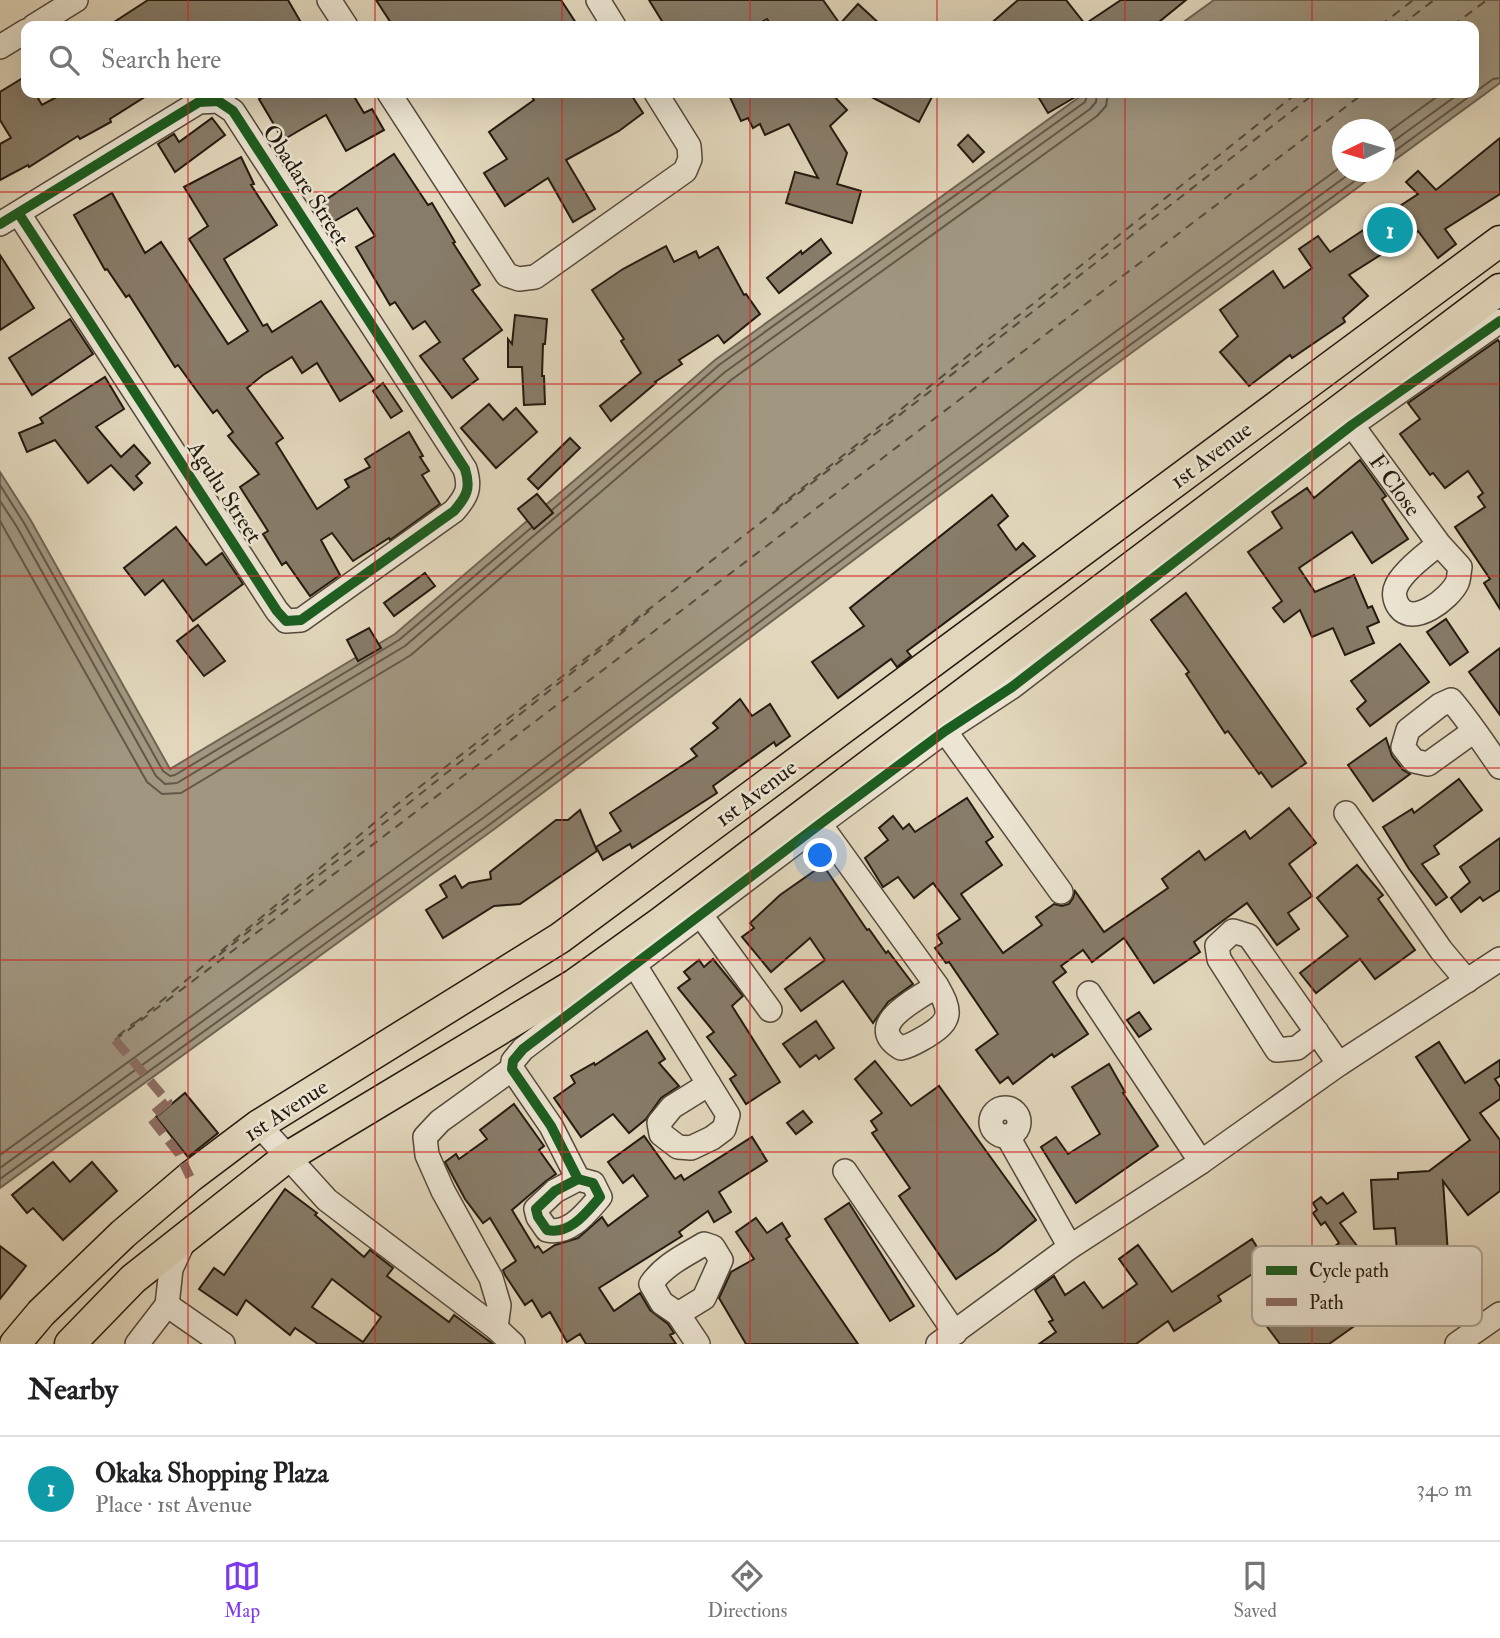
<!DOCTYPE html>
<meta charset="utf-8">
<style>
:root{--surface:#fff;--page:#f2f2f2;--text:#202124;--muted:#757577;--line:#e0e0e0;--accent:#7c3aed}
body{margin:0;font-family:"IM FELL Double Pica",serif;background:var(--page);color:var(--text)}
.compass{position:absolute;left:1332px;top:119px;width:63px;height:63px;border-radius:50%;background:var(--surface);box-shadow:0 7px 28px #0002;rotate:265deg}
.you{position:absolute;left:821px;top:856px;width:24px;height:24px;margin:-18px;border:5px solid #fff;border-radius:50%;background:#1a73e8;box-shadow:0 0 0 10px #1a73e833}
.badge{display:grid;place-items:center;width:46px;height:46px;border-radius:50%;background:var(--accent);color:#fff;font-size:23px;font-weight:700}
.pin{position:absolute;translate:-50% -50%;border:4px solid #fff;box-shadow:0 2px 7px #0006}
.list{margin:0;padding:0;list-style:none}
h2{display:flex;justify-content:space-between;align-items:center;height:91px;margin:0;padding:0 28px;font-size:30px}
h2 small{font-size:23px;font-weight:400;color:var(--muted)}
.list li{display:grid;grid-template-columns:46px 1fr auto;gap:21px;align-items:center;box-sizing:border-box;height:105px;padding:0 28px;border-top:2px solid var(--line)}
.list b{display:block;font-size:26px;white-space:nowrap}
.list p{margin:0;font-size:23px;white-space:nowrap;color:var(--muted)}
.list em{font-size:23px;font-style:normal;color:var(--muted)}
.icon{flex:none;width:38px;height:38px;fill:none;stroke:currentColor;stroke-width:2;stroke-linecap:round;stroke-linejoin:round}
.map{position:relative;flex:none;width:1500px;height:1344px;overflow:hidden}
.search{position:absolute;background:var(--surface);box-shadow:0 7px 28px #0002;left:21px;right:21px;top:21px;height:77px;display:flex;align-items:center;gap:18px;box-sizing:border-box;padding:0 24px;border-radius:14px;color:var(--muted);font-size:26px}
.sheet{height:196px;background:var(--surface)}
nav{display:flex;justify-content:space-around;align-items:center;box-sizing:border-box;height:98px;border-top:2px solid var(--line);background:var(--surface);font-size:19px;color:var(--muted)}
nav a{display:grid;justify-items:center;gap:4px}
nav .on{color:var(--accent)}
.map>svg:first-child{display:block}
</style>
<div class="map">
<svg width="1500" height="1344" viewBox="0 0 1500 1344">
<rect width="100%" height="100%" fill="#e2d7bc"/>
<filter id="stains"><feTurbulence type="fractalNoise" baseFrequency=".00286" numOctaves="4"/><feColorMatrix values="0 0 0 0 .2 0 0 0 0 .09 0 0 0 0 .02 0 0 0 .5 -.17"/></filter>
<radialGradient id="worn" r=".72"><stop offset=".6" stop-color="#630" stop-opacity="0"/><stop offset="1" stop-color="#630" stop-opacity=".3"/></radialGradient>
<polygon fill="#a19781" stroke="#6f6553" stroke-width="2" points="1214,0 1500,0 1500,83 1385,167 1384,130 1342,130 1342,172 1379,172 1086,386 493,830 0,1188 0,472 30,519 170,769 395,634 715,360 1085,93 1474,93 1474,26 1178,26"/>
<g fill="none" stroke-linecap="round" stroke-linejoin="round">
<g stroke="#625848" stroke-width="2">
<polyline points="1384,135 1442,93"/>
<polyline points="1384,148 1460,93"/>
<polyline points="1384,159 1493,79 1500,78"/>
<polyline points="0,485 24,523 163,771 170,776 175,775 399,640 531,528"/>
<polyline points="0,501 17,527 156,776 165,784 177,783 405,646 725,372 1090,109 1096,102 1097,93"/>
<polyline points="552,510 719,365 1085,102 1088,93"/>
<polyline points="0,521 147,782 162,794 181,793 411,655 731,380 1097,116 1106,106 1108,93"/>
<polyline points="0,1155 477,809 1070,365 1342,166"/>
<polyline points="0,1168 483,818 1076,373 1352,172"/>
<polyline points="0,1179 489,825 1082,380 1367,172"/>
</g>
<g stroke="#564c3d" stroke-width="2" stroke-dasharray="9 7" stroke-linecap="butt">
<polyline points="1380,26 1413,0"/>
<polyline points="1400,26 1434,0"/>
<polyline points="1452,26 1487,0"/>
<polyline points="776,509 1297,93"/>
<polyline points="219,955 649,611"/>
<polyline points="135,1023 386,813 1315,93"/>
<polyline points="118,1036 135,1022"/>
<polyline points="115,1040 1364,93"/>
</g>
</g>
<g fill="#877c69" stroke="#241a0f" stroke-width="2" fill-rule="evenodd">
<polygon points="148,0 288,0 303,26 108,26"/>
<polygon points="376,0 561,0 578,26 393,26"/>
<polygon points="649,0 823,0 840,24 858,4 882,26 772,26 767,19 755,26 665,26"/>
<polygon points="1018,0 1066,0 1085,24 1121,0 1186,0 1154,26 988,26"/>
<polygon points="26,76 26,93 35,93 42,105 64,93 151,93 110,119 111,122 80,139 78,136 29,167 28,165 0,180 0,144 11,138 0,120 0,92"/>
<polygon points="269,93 352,93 364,113 372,109 384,130 346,151 326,115 283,140 259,99"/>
<polygon points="529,93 630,93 643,113 619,131 566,160 595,209 573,222 548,178 505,206 484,173 507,159 489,132 534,100"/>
<polygon points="728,93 831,93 847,110 830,126 847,153 837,184 861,191 852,223 786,203 795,172 818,178 789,124 765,135 760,124 753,128 748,118 741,121"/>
<polygon points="864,93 934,93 919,122"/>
<polygon points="1036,93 1082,93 1048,113"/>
<polygon points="212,118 225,135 175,172 158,144 174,134 179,142"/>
<polygon points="968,135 984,152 973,162 958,145"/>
<polygon points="1500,138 1500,194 1445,229 1456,244 1438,258 1418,231 1349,275 1368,296 1343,318 1345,322 1292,358 1290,355 1249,386 1220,352 1238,336 1220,310 1273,271 1284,288 1312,268 1299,249 1318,236 1330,252 1418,194 1406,182 1418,171 1436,190"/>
<polygon points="394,154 428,205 432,203 455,242 453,243 480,285 472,290 502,330 463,359 478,379 452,398 420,356 440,342 425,321 413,329 395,302 390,305 356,247 375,236 357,208 333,222 321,203"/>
<polygon points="241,157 254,184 251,185 277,225 224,259 263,326 267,324 272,332 321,301 374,380 340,401 317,363 302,373 292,357 263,375 247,388 283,438 276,443 317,509 349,487 345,480 370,467 365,459 409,432 423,456 420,457 429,471 422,475 440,504 390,540 389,538 353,561 332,533 321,540 340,575 310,596 286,562 282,565 263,534 268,531 240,487 259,474 228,436 233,432 217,410 213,413 178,365 175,367 129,295 126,297 107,269 105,270 74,215 112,193 145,253 161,242 228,344 248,331 189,239 208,226 184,187"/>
<polygon points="821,239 831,253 779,293 767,278 801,251 802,254"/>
<polygon points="666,246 674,262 696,251 699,258 718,247 744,295 746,294 760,314 724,343 718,335 679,360 682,364 655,382 656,383 611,421 600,406 641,373 621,341 624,339 592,290 623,269"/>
<polygon points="0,255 34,308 0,330"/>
<polygon points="515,315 547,319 545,344 543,344 542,376 544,376 545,404 524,405 522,367 508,367 508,339 512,344"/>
<polygon points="70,319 93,354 32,395 9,358"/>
<polygon points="1498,340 1500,343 1500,609 1484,583 1490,579 1455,527 1485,507 1478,497 1483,493 1468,471 1445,488 1433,473 1430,475 1400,434 1420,419 1408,403"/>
<polygon points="105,377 124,409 96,427 121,457 134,445 150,463 136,476 142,483 134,490 111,465 88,483 55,440 27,452 19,433 43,423 40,418"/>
<polygon points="383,383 402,411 391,418 373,391"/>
<polygon points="489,404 503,420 516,408 537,432 496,468 461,428"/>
<polygon points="570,438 580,448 538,489 528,479"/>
<polygon points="1360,460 1386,496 1382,499 1408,539 1372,563 1352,532 1299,568 1315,592 1354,575 1368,608 1372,606 1379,622 1367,627 1374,643 1345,655 1333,628 1312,637 1300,610 1284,622 1273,608 1282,601 1248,552 1282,528 1272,512 1307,488 1314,498"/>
<polygon points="537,494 553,513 534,529 518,509"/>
<polygon points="992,495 1008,516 998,525 1016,550 1023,543 1035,556 907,651 911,656 897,667 891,659 838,698 812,662 864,626 850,608"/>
<polygon points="176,527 206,565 222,553 243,584 193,621 163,580 145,595 124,568"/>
<polygon points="425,573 435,586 394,616 384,603"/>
<polygon points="1186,593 1306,763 1272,787 1261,772 1259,774 1228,731 1225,733 1186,674 1189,672 1151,620"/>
<polygon points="1446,619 1468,652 1450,665 1427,632"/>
<polygon points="198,625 225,661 204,676 177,641"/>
<polygon points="369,628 381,648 358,661 347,640"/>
<polygon points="1400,644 1429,682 1370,726 1357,709 1366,701 1351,681"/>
<polygon points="1500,648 1500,715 1469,672"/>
<polygon points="740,699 752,716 770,704 790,736 776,746 774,742 713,786 717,793 632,848 630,844 603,860 596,847 621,831 610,813 697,756 691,749 718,728 713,723"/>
<polygon points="1386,738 1392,756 1403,770 1410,774 1373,801 1348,765"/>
<polygon points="1459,779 1482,810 1434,846 1439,854 1422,864 1447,897 1436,905 1409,869 1383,827 1412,809 1414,813"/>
<polygon points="967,798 993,837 986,842 1002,865 961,894 1003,953 1042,925 1036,917 1054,904 1062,906 1069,904 1073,898 1075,891 1104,932 1168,888 1162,879 1199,851 1205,860 1245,831 1250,839 1289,808 1316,843 1289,864 1312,896 1288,913 1299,929 1277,945 1247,903 1194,942 1200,952 1154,983 1124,938 1092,962 1083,950 1061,966 1066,972 1053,982 1088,1034 1054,1057 1052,1054 1013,1084 1008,1077 1000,1083 976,1050 998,1034 949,962 946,963 935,948 942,943 937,935 960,919 933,883 914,898 898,877 883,887 865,858 888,840 879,828 893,816 903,829 909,824 915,832"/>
<polygon points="580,810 597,851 520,904 494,906 443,938 426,910 447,897 440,885 455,876 462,888 469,883 491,879 490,872 556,820 568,820"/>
<polygon points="1500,838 1500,890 1483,901 1480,897 1461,912 1451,898 1470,882 1460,867"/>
<polygon points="823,865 867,930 869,929 886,953 888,951 913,984 888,1002 873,1023 843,981 801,1011 785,989 825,960 810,938 771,972 742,937 754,928 750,923 780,895"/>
<polygon points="1357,865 1383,895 1378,899 1415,950 1375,979 1360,959 1316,993 1300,973 1348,936 1317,898"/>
<polygon points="713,959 743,996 732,1006 780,1082 746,1104 730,1079 736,1075 707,1037 714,1032 678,988 690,979 684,972 699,960 704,967"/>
<polygon points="1139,1012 1151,1029 1139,1037 1127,1020"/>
<polygon points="816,1021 834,1048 819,1059 816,1055 800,1067 783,1044"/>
<polygon points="647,1031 665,1059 659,1063 679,1086 661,1098 646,1119 629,1133 613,1114 581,1137 554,1098 575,1083 571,1076 594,1063 595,1065"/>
<polygon points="1439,1042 1465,1083 1500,1060 1500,1076 1495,1079 1500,1087 1500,1099 1480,1113 1500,1140 1500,1191 1468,1215 1443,1181 1450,1283 1400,1287 1395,1228 1374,1229 1371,1180 1398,1179 1398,1173 1429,1171 1470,1140 1416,1057"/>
<polygon points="875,1061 911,1106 939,1086 1036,1220 997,1251 956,1279 899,1196 910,1188 872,1133 877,1130 871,1121 882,1113 855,1079"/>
<polygon points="1109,1064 1125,1092 1123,1093 1158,1146 1076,1203 1041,1147 1056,1137 1068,1154 1100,1134 1072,1087"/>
<polygon points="185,1093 218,1133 188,1157 156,1117"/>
<polygon points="514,1104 544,1146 539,1150 556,1174 546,1181 512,1210 535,1248 538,1246 543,1253 555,1245 578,1238 602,1217 608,1226 648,1196 633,1175 623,1183 608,1162 644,1136 675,1179 681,1175 684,1180 752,1137 767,1161 719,1192 731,1212 714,1222 708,1211 679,1232 682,1236 599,1288 614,1311 640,1293 650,1310 668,1324 674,1333 670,1335 676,1344 586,1344 580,1334 567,1342 550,1312 542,1317 532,1300 525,1305 505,1275 503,1270 516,1261 490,1218 483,1223 465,1199 445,1162 456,1154 459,1159 487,1139 480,1130"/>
<polygon points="803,1111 812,1122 796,1134 787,1123"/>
<polygon points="53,1162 70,1182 92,1162 117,1191 63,1240 33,1208 27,1213 12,1195"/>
<path d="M285,1189L317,1213L315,1215L364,1257L370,1250L393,1268L387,1276L449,1322L454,1315L493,1344H318L295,1328L290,1335L246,1300L237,1315L199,1289L214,1268L224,1275ZM332,1279L381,1317L363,1342L312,1307Z"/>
<polygon points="1343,1193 1356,1212 1340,1223 1401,1305 1377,1323 1370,1315 1329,1344 1280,1344 1265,1324 1281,1311 1254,1273 1218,1296 1221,1301 1174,1331 1168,1321 1136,1344 1039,1344 1056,1332 1049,1322 1053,1320 1035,1290 1054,1276 1065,1295 1084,1282 1103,1308 1137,1284 1119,1259 1138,1245 1172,1292 1252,1239 1278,1281 1312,1256 1315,1261 1339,1243 1325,1222 1321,1225 1313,1213 1317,1210 1313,1203 1321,1197 1327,1204"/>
<polygon points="849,1203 914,1306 890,1321 825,1219"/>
<polygon points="756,1218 767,1233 782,1223 790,1236 786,1239 858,1344 746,1344 719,1298 731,1272 754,1259 736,1232"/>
<polygon points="0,1246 26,1266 0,1299"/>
</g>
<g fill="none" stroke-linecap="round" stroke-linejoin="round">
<defs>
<g id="minor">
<polyline points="329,0 346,26"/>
<polyline points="598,0 614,26"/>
<polyline points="34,26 76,0"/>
<polyline points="0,47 26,31"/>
<polyline points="389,93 507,275 519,279 535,277 685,171 690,159 689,146 656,93"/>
<path d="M0,224L199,102L218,101L233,111L465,469C471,488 467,496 454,511L301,620L286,621L277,611L19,214"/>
<path d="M1352,425L1439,544L1460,567C1459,572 1459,579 1457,583C1449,599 1413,627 1399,607C1395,602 1393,593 1396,587C1401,573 1427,553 1439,544"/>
<polyline points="945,731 1061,892"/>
<path d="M1474,731L1428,764L1414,761L1403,747L1408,730L1440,705L1451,700C1469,721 1484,744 1500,767"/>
<polyline points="1346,813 1441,950 1467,981"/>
<path d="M820,824L937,986C951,1011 953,1020 927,1036C918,1041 911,1046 901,1048C862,1025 917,999 937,986"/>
<polyline points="700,914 770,1010"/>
<polyline points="634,964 728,1115 724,1129 712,1138 691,1148 678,1147 661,1134 659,1123 672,1107 709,1084"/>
<polyline points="1089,993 1201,1162"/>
<polyline points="1317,1032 1297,1048 1277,1050 1219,959 1217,946 1233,931 1249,936 1339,1064"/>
<circle cx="1005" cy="1122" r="14"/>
<polyline points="259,1125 327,1200 496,1328 513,1344"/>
<polyline points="1008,1137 1070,1247"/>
<polyline points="845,1171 955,1333"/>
<path d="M578,1179L555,1191L536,1209L538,1217L547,1230C570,1235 586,1213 600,1197L593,1183L578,1179L551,1126L512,1069L513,1061L523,1049L820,824L945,731L1012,687L1352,425L1500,321"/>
<polyline points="167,1305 223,1344"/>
<path d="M678,1314L704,1298L721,1260L713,1247L704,1244C684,1256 664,1265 651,1284L662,1303L678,1314L698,1344"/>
<polyline points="496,1328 499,1305 491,1278 443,1191 427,1155 425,1137 440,1121 512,1069"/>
<polyline points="137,1344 167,1305 171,1269 184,1241"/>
<polyline points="938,1344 1070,1247 1201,1162 1339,1064 1500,959"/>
<polyline points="1457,1344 1500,1314"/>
</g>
<g id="major">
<polyline points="15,1344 41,1313 123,1234 190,1177 259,1125 560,938 1500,241"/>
<polyline points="70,1344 133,1279 286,1158 575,984 660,923 1500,289"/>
</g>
</defs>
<use href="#minor" stroke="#54493a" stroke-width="26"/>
<use href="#major" stroke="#241a0f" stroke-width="33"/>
<use href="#minor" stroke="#ece5d3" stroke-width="23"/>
<use href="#major" stroke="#e2d7bc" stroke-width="30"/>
<polyline stroke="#8d6e63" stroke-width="9" stroke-dasharray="18 9" stroke-linecap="butt" points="115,1040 168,1102 150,1117 179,1154 190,1177"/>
<defs>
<g id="cycleway">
<path d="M0,224L199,102L218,101L233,111L465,469C471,488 467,496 454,511L301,620L286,621L277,611L19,214"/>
<path d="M578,1179L555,1191L536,1209L538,1217L547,1230C570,1235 586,1213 600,1197L593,1183L578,1179L551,1126L512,1069L513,1061L523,1049L820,824L945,731L1012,687L1352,425L1500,321"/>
</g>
</defs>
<use href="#cycleway" stroke="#ece5d3" stroke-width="15"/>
<use href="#cycleway" stroke="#1b5e20" stroke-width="10"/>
</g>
<path fill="none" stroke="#d62828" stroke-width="2" stroke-opacity="0.55" d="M188,0V26M375,0V26M562,0V26M750,0V26M937,0V26M1125,0V26M1312,0V26M188,93V1344M375,93V1344M562,93V1344M750,93V1344M937,93V1344M1125,93V1344M1312,93V1344M0,192H1500M0,384H1500M0,576H1500M0,768H1500M0,960H1500M0,1152H1500"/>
<g text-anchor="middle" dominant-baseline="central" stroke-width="5" stroke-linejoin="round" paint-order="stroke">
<g font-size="23" fill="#241a0f" stroke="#ece5d3">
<text transform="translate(306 185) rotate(57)">Obadare Street</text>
<text transform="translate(1211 455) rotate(-37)">1st Avenue</text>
<text transform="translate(1395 485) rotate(54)">F Close</text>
<text transform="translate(225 492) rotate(57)">Agulu Street</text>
<text transform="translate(756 793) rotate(-37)">1st Avenue</text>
<text transform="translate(286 1110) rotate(-33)">1st Avenue</text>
</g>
</g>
<rect x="1252" y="1246" width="230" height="80" rx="10" fill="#ece5d3" stroke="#b0a898" stroke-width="2"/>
<rect x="1266" y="1266" width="31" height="9" fill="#1b5e20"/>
<rect x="1266" y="1298" width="31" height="8" fill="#8d6e63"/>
<g font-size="19" fill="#241a0f">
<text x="1309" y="1277">Cycle path</text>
<text x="1309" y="1309">Path</text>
</g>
<rect width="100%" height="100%" filter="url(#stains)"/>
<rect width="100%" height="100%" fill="url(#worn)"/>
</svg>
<svg class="compass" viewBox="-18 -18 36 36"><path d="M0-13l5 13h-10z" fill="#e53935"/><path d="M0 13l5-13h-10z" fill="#757577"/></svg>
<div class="you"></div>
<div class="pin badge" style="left:1390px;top:230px;background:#0f9aa8">1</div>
<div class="search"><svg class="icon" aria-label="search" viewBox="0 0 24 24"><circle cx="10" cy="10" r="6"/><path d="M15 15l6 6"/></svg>Search here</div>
</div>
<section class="sheet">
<h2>Nearby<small></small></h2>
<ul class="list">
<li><span class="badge" style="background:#0f9aa8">1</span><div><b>Okaka Shopping Plaza</b><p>Place · 1st Avenue</p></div><em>340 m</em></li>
</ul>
</section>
<nav>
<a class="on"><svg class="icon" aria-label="map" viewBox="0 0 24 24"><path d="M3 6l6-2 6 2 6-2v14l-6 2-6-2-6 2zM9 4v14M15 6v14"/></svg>Map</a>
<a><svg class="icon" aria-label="directions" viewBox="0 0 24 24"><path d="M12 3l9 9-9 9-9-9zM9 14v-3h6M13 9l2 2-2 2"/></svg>Directions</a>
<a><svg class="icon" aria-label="saved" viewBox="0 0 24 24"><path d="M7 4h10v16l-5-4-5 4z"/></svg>Saved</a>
</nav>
